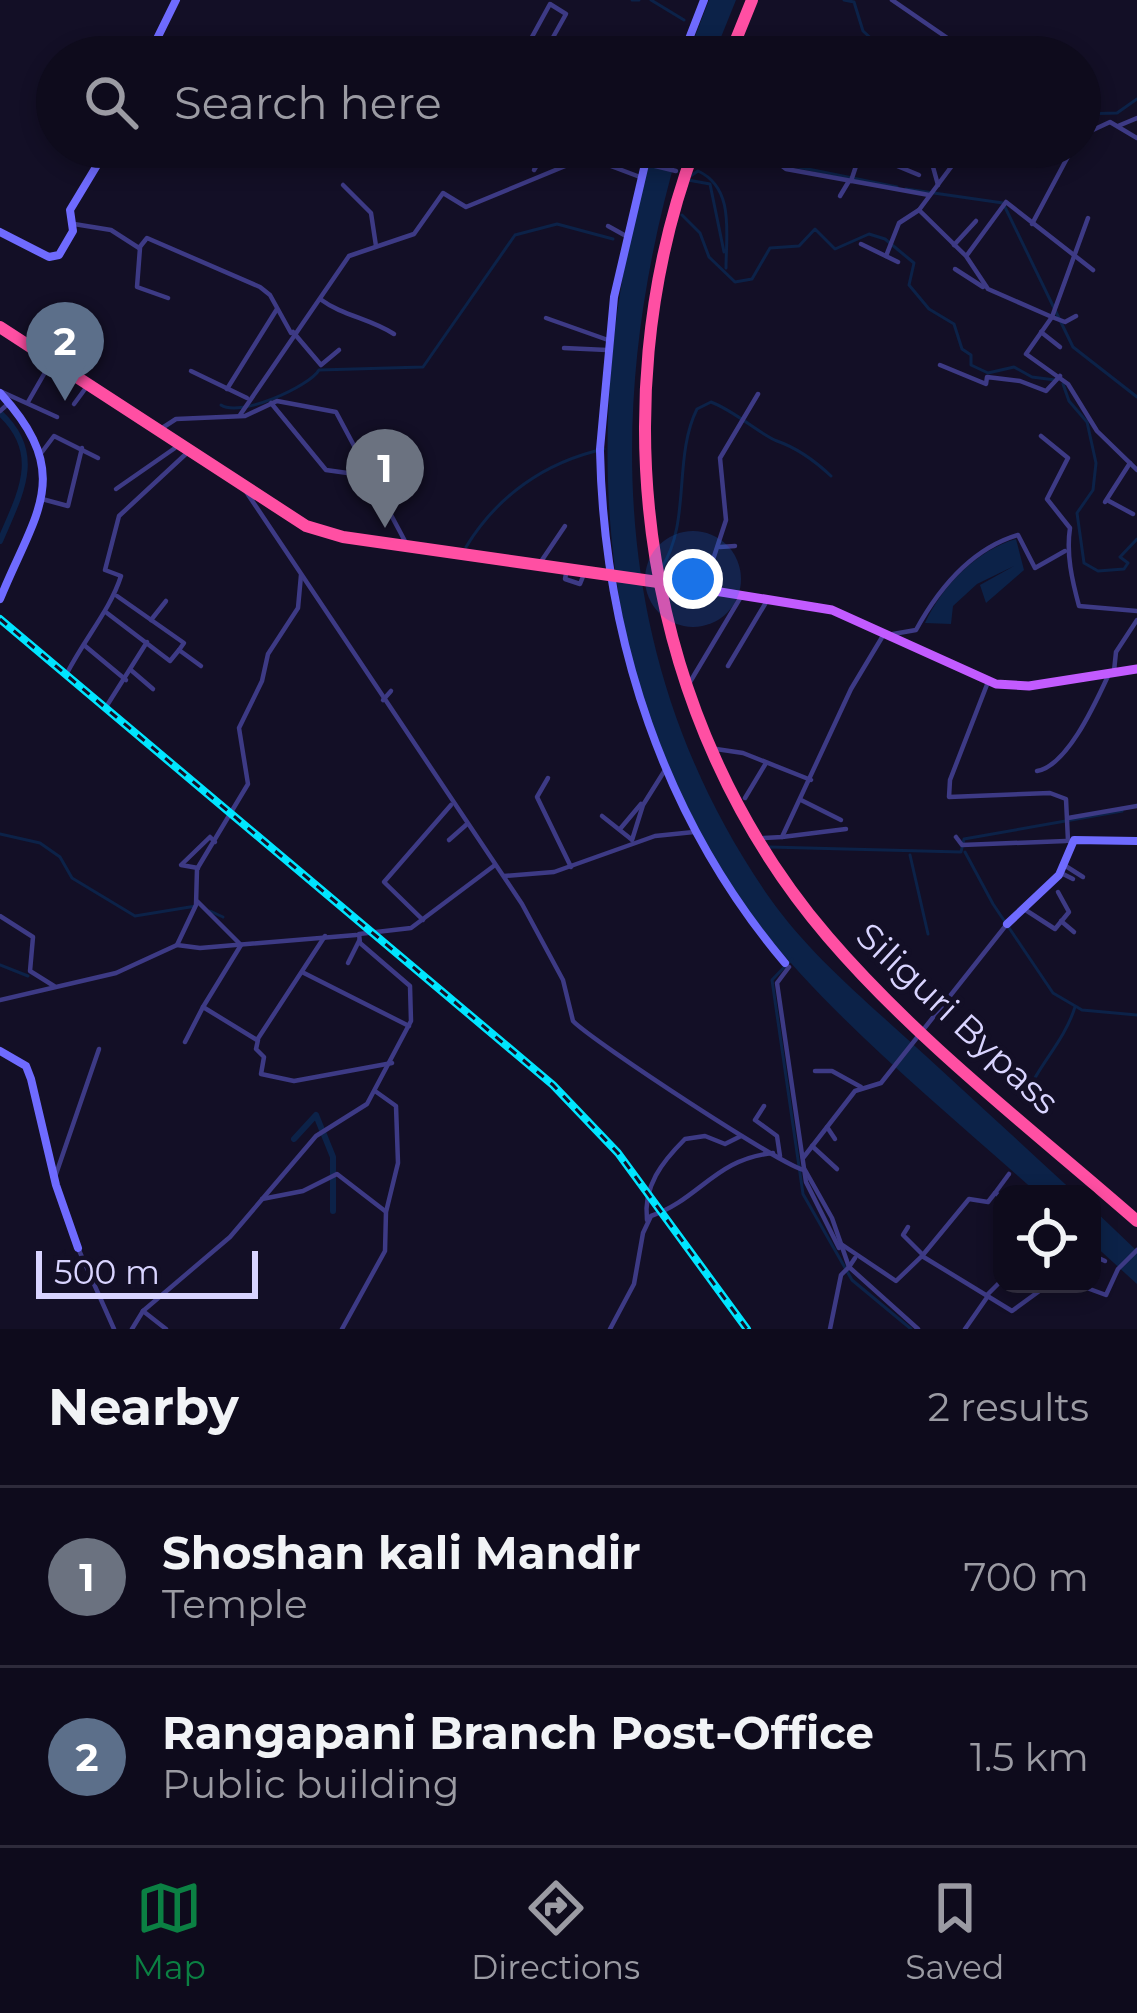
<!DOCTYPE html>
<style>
:root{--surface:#0e0b1c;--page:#171425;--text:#f1f3f6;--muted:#9b9ba3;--line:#2e2b3b;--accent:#0b8043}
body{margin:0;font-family:Montserrat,sans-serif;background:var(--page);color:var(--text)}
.controls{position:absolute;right:36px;bottom:36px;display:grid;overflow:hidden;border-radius:24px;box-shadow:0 6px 18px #0003}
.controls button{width:108px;height:108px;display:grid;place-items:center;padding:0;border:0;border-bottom:3px solid var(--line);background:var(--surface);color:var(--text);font:60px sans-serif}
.scale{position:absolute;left:36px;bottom:30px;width:222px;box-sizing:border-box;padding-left:12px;border:6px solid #d9d4ff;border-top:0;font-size:33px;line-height:42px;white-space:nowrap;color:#d9d4ff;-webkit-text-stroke:9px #130f26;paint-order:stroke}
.you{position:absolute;left:693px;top:579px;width:42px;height:42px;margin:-30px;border:9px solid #fff;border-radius:50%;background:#1a73e8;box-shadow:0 0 0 18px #1a73e833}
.badge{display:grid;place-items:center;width:78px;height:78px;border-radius:50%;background:var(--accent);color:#fff;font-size:39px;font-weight:700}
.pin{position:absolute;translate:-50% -99px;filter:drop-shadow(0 3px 6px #0008)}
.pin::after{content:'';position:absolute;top:63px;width:42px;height:36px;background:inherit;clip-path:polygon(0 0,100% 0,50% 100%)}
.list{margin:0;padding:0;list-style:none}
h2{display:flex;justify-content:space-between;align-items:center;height:156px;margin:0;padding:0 48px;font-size:51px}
h2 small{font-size:39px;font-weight:400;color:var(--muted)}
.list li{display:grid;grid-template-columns:78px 1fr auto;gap:36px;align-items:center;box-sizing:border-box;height:180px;padding:0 48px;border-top:3px solid var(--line)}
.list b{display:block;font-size:45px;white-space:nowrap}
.list p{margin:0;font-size:39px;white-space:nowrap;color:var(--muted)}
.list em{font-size:39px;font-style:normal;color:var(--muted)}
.icon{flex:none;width:66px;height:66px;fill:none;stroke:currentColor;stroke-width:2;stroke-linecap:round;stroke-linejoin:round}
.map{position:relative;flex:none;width:1137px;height:1329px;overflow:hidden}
.search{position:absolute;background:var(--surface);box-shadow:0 6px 18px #0003;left:36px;right:36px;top:36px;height:132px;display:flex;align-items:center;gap:30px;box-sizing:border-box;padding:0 42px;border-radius:66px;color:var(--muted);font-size:45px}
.sheet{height:516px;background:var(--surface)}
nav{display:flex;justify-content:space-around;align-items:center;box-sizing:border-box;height:168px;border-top:3px solid var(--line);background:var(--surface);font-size:33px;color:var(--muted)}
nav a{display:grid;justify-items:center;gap:6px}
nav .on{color:var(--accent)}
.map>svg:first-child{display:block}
</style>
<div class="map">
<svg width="1137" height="1329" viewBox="0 0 1137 1329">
<rect width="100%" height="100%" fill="#130f26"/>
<g fill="#0c2248">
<polygon points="709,0 736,0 713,57 687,57"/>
<path d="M653,147H679C603,407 610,668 769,897C804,947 850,987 895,1028C956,1083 1016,1139 1076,1194H1038C945,1110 841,1027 762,929C587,708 576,407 653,147Z"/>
<path d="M1016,539L1024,570L986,603L980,585L1014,566L977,584L953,606L951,624L925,623C942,586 977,550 1016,539Z"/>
<polygon points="1092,1208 1137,1251 1137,1284 1092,1243"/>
</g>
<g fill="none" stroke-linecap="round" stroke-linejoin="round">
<g stroke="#0c2248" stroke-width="3">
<polyline points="632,0 639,0"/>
<polyline points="651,0 684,20"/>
<polyline points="844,0 854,2 863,31 876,43 863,51 868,57"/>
<polyline points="1080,114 1117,113 1137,99"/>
<polyline points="783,164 897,187"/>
<path d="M689,177L698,171C735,188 726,234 726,268"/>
<polyline points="688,180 710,184 724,252"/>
<polyline points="906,189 1003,203 1073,347 1137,397"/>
<polyline points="682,215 700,233 709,257 735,282 752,279 770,248 799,246 815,229 835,249 869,234 885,239 914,263 909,285 929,309 954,324 962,349 971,355 971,365 988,373 1014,367 1032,377 1055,380"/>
<polyline points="1063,384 1069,401 1087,422 1096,463 1093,490 1077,513 1084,563 1098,571 1124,569 1128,563 1120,557 1137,539"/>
<path d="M221,405C240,418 310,386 319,370L423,367L515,235L557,224L613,239"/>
<path d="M466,547C497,496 545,462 604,449"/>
<path d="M662,567C691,522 673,457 697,409L711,402C735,411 761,435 777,441C797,448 813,459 831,476"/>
<polyline points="0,834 40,843 60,857 72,878 135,916 196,906"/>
<polyline points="769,847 961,852 964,839 1122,811"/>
<polyline points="965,852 993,904 1053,993 1082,1010 1137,1015"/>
<polyline points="910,855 928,934"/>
<polyline points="210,911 223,917"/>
<polyline points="792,959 772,980 803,1194 852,1280 911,1329"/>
<polyline points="0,965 28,976"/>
<path d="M1025,1097C1039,1064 1064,1042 1075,1007"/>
</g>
<g stroke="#0c2248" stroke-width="6">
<path d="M0,413C44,454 20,494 0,541"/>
<polyline points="294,1139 316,1115 333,1157 333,1211"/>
</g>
<g stroke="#3d3a85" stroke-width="4.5">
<polyline points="892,0 975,57"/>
<polyline points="1036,44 1059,50"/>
<polyline points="527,46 550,4 566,14 542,57"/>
<polyline points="512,57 523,43 542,57"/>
<polyline points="1118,126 1137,118"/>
<polyline points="1080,136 1110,122 1137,138"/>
<polyline points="552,147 569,162"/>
<polyline points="558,147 573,158"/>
<polyline points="757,147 786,169 929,195"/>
<polyline points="915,147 930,156 938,185"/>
<polyline points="861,151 919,175"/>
<polyline points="518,159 526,147"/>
<polyline points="647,164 676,171"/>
<polyline points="534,170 548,147"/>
<polyline points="851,181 861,151 852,147"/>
<polyline points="343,185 371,213 376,246"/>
<polyline points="840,196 849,181"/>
<polyline points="919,210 966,256 988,289 1052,317 1026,354 1068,384 1097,431 1137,470"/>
<polyline points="74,224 111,230 139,248 147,238 260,287 270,295 291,333"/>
<polyline points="1032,224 1073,147"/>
<polyline points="608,226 626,236"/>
<polyline points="861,244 898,262"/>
<polyline points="954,245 976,221"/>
<polyline points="140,248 137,287 168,298"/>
<polyline points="967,255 1006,202 1093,270"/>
<polyline points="886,256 899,223 919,210 966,147"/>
<polyline points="955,269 983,287"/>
<path d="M320,299C343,316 369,318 394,334"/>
<polyline points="1076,316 1065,322 1052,317 1088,218"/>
<polyline points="546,318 608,340"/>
<polyline points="293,332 321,365 339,350"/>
<polyline points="1041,332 1060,347"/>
<polyline points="564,348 607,350"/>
<polyline points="940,365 986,384 987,377 1020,381 1046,391 1060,376"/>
<polyline points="191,371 247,398"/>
<polyline points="227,389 277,309"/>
<polyline points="0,391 57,417"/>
<polyline points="28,402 51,362"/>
<polyline points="271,403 326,470 369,476"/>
<polyline points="74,404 85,389"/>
<polyline points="0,411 9,403"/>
<polyline points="240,415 349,256 414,234 443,193 466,207 587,157 640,177"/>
<polyline points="159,430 176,419 245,416 277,401 336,412 406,543"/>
<path d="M1041,436L1068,458L1047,499L1070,528C1066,554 1072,580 1079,606L1137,611"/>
<polyline points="42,452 54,436 98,458"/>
<polyline points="116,489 175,448"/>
<path d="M245,490L522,904L563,980L573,1021C592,1041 790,1171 805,1170L832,1218L849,1267L841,1275L830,1329"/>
<polyline points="42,499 68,506 82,448"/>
<polyline points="1107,500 1133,514"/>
<polyline points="1105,502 1130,463"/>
<polyline points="720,547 735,546"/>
<polyline points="542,560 565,526"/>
<polyline points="567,569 565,579 580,584 584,574"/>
<polyline points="703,590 726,520 720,458 758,394"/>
<polyline points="117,596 184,643 179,650"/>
<polyline points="107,613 170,661 179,650 201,666"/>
<polyline points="151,620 166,601"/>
<path d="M893,634L916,630C938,590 971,549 1018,535L1035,568L1065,551"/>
<polyline points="84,645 126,680"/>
<polyline points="728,666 768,599"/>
<polyline points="132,671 153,689"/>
<polyline points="1114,671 1116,652 1137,620"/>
<path d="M67,673C87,635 110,610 121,576L105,570L119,516L188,452"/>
<polyline points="690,682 742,595"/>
<polyline points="988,682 950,780 949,797 1050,793 1066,799 1068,841"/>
<polyline points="383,700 391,691"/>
<polyline points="106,707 147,642"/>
<polyline points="716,749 743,753 811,780"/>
<path d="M1037,771C1067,766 1095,704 1108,676"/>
<polyline points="548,778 537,797 571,867"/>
<polyline points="745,798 766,763"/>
<polyline points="801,800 841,820"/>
<polyline points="602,816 631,839"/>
<polyline points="1068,818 1137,806"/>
<polyline points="620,829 641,804"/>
<polyline points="782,837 846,829"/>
<polyline points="956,837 962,845 1066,841"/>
<polyline points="764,838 782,837 851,689 884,634"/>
<polyline points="449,840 466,825"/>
<polyline points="632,840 643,805 665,770"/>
<polyline points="1064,865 1083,877"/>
<polyline points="198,868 181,865 210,837 215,842"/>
<polyline points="1061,873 1073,879"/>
<polyline points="504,876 554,872 655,836 694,832"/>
<polyline points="198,902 241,945 203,1007 257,1040 325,936"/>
<polyline points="1024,909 1055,929 1069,912 1058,892"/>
<polyline points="0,916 33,937 30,971 54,986"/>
<polyline points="423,920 384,882 451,805"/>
<polyline points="1061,921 1074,932"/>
<polyline points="177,945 200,948 356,935"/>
<polyline points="348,963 359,941"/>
<polyline points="789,967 777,983 806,1182 839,1248"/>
<polyline points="302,972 409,1026"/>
<polyline points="0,1000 116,973 177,945 196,905 197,869 248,784 239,728 262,681 268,654 298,608 301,575"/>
<polyline points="258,1040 256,1049 264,1057 261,1074 294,1081 392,1063"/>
<polyline points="185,1042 203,1007"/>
<polyline points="815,1071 832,1071 861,1087"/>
<polyline points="764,1106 755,1120 777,1136 780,1156"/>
<polyline points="827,1127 835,1139"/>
<polyline points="812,1146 837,1169"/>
<polyline points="803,1158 855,1091 881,1083 1007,924"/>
<polyline points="55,1177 99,1049"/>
<polyline points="995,1193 1009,1174"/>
<polyline points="262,1199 303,1191 337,1174 385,1211"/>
<path d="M647,1220C643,1186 662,1162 685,1139L705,1136L725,1144L741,1136"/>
<polyline points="908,1227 903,1235 922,1254"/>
<polyline points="841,1244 896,1281 922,1256 1012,1311 1049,1284"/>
<polyline points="78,1248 114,1329"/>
<polyline points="1092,1255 1105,1261"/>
<polyline points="922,1256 969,1199 988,1202 995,1193 1002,1197"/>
<polyline points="855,1258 849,1267 918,1329"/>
<polyline points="1076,1284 1106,1295 1118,1269 1137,1250"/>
<polyline points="987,1295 1001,1281"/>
<polyline points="143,1311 166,1329"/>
<polyline points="132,1329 143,1311 230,1237 316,1136 367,1104 411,1021 410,986 360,943 359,934 411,928 495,865"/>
<polyline points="342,1329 385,1251 386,1212 398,1163 396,1106 375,1091"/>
<path d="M610,1329L634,1284L643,1233L651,1216C700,1199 715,1159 773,1153"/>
<polyline points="965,1329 988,1296"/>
</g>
<g stroke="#6f6bff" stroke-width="8">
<polyline points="148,57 176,0"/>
<polyline points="682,57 704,0"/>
<polyline points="0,232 49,257 59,255 73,231 70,210 108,147"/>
<path d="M0,393C75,475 36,511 0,599"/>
<polyline points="600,449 614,297 649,147"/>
<path d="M600,451C604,638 664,820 785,963"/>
<polyline points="1007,924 1059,875 1074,840 1137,841"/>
<polyline points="0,1051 26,1066 31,1079 56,1185 78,1248"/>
</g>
<polyline stroke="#c25bff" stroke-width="9" points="665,583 832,610 996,684 1029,686 1137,669"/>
<g stroke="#ff4fa3" stroke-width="12">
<polyline points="729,57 752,0"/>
<path d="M695,147C597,410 644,722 828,937C918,1042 1033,1130 1137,1221"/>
<polyline points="0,327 306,526 343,537 665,583"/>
</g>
<defs>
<polyline id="rail" points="0,619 553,1085 618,1153 747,1329"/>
</defs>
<use href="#rail" stroke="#00e5ff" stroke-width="8"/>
<use href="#rail" stroke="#130f26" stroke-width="3" stroke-dasharray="9" stroke-linecap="butt"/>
</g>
<g text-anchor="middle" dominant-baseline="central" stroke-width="10" stroke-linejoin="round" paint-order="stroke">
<g font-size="36" fill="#d9d4ff" stroke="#130f26">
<text transform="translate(958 1018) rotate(43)">Siliguri Bypass</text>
</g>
</g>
</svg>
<div class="controls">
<button><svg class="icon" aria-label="locate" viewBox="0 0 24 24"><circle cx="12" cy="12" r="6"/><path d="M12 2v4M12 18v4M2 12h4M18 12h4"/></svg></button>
</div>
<div class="scale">500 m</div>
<div class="you"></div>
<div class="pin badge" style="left:385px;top:528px;background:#6b7280">1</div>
<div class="pin badge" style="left:65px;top:401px;background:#5c6f8a">2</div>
<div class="search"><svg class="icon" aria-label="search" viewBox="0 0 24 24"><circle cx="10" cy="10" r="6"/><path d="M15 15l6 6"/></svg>Search here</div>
</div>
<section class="sheet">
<h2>Nearby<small>2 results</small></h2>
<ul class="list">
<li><span class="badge" style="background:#6b7280">1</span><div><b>Shoshan kali Mandir</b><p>Temple</p></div><em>700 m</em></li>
<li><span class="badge" style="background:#5c6f8a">2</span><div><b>Rangapani Branch Post-Office</b><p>Public building</p></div><em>1.5 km</em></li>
</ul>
</section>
<nav>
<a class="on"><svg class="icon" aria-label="map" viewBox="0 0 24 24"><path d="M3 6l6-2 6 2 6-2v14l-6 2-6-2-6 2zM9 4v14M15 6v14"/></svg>Map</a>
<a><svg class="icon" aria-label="directions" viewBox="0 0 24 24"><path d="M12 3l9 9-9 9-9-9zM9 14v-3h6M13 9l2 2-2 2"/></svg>Directions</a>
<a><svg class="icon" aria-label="saved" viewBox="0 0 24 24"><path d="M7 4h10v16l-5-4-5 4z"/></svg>Saved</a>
</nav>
